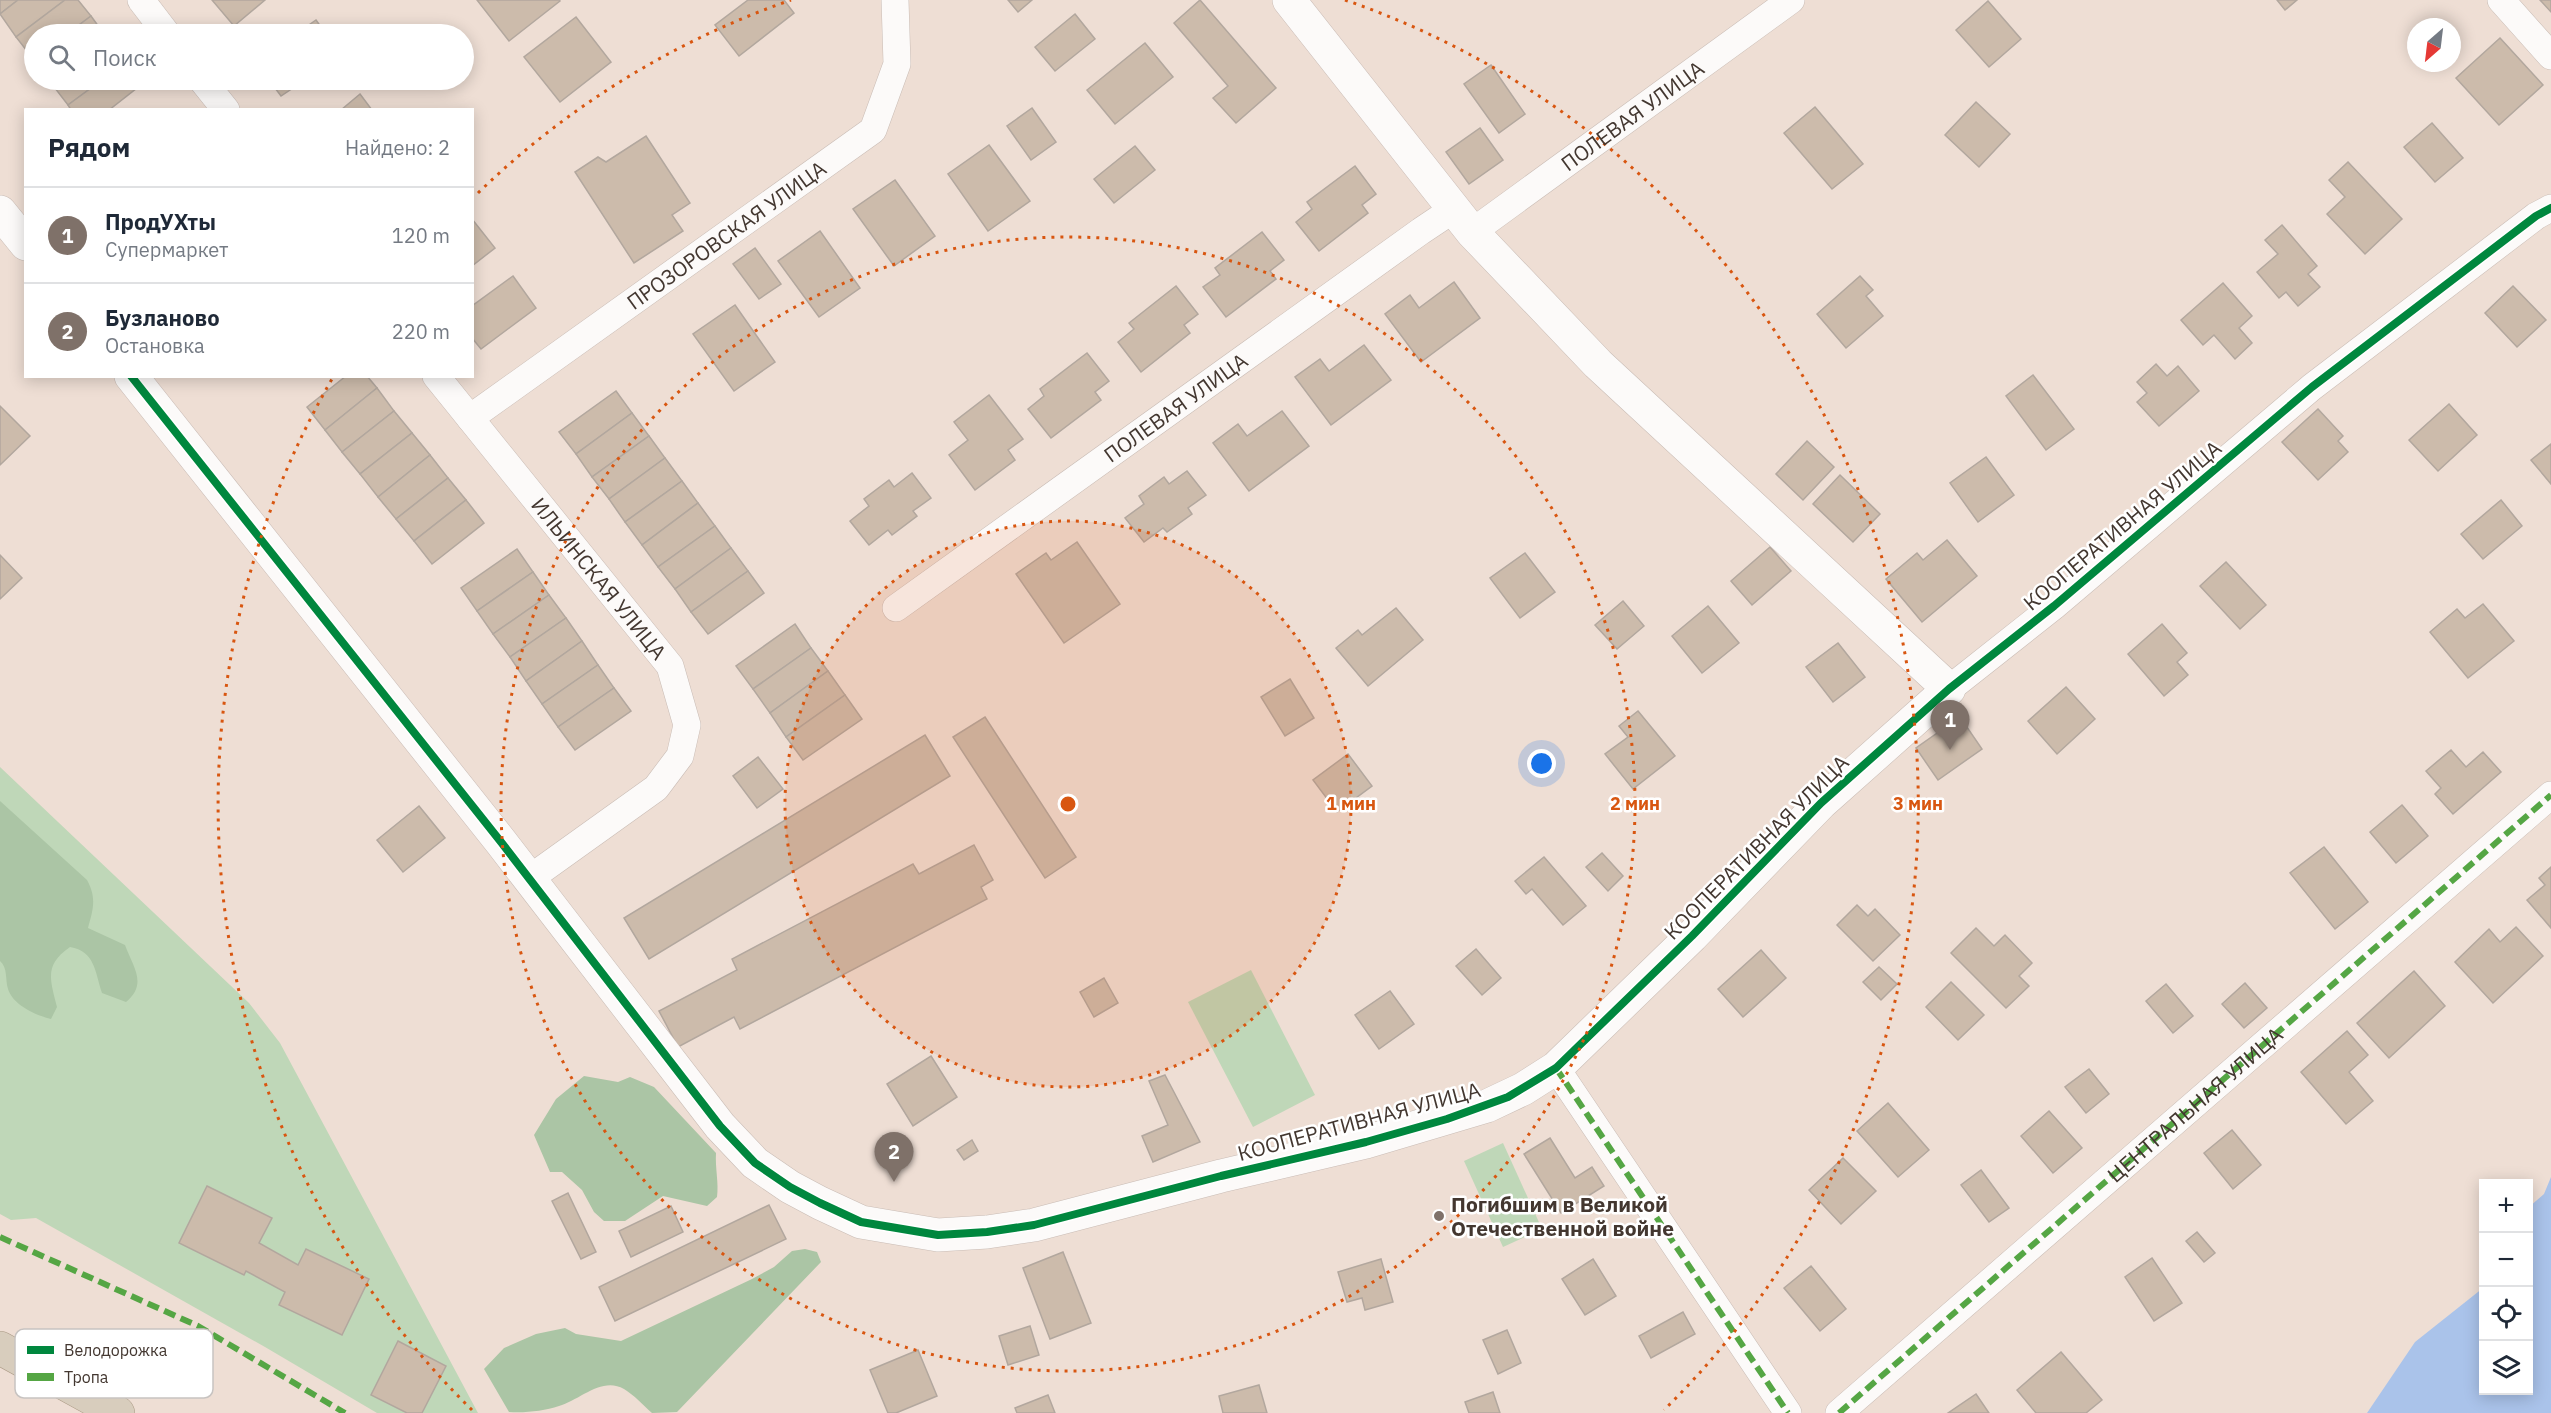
<!DOCTYPE html>
<html lang="ru">
<meta charset="utf-8">
<style>
:root{--surface:#fff;--page:#f2f2f3;--text:#1f2937;--muted:#747a83;--line:#e0e1e3;--accent:#7f7169}
body{margin:0;font-family:"IBM Plex Sans",sans-serif;background:var(--page);color:var(--text)}
.controls{position:absolute;right:18px;bottom:18px;display:grid;overflow:hidden;border-radius:0px;box-shadow:0 3px 15px #0003}
.controls button{width:54px;height:54px;display:grid;place-items:center;padding:0;border:0;border-bottom:2px solid var(--line);background:var(--surface);color:var(--text);font:30px sans-serif}
.compass{position:absolute;left:2407px;top:18px;width:54px;height:54px;border-radius:50%;background:var(--surface);box-shadow:0 3px 15px #0003;rotate:208deg}
.you{position:absolute;left:1542px;top:764px;width:21px;height:21px;margin:-15px;border:4px solid #fff;border-radius:50%;background:#1a73e8;box-shadow:0 0 0 9px #1a73e833}
.badge{display:grid;place-items:center;width:39px;height:39px;border-radius:50%;background:var(--accent);color:#fff;font-size:20px;font-weight:700}
.pin{position:absolute;translate:-50% -50px;filter:drop-shadow(0 2px 3px #0008)}
.pin::after{content:'';position:absolute;top:32px;width:21px;height:18px;background:inherit;clip-path:polygon(0 0,100% 0,50% 100%)}
.list{margin:0;padding:0;list-style:none}
h2{display:flex;justify-content:space-between;align-items:center;height:78px;margin:0;padding:0 24px;font-size:26px}
h2 small{font-size:20px;font-weight:400;color:var(--muted)}
.list li{display:grid;grid-template-columns:39px 1fr auto;gap:18px;align-items:center;box-sizing:border-box;height:96px;padding:0 24px;border-top:2px solid var(--line)}
.list b{display:block;font-size:22px;white-space:nowrap}
.list p{margin:0;font-size:20px;white-space:nowrap;color:var(--muted)}
.list em{font-size:20px;font-style:normal;color:var(--muted)}
.icon{flex:none;width:33px;height:33px;fill:none;stroke:currentColor;stroke-width:2;stroke-linecap:round;stroke-linejoin:round}
.map{position:relative;flex:none;width:2551px;height:1413px;overflow:hidden}
.search{position:absolute;background:var(--surface);box-shadow:0 3px 15px #0003;left:24px;top:24px;width:450px;height:66px;display:flex;align-items:center;gap:15px;box-sizing:border-box;padding:0 21px;border-radius:33px;color:var(--muted);font-size:22px}
.panel{position:absolute;background:var(--surface);box-shadow:0 3px 15px #0003;left:24px;top:108px;width:450px;height:270px;border-radius:0px}
.map>svg:first-child{display:block}
</style>
<div class="map">
<svg width="2551" height="1413" viewBox="0 0 2551 1413">
<rect width="100%" height="100%" fill="#eeded4"/>
<g fill="#bfd7b8">
<polygon points="0,767 249,1003 280,1043 478,1413 377,1413 265,1347 36,1218 11,1220 0,1214"/>
<polygon points="1251,970 1315,1095 1253,1127 1188,1002"/>
<polygon points="1503,1143 1542,1229 1503,1247 1464,1161"/>
</g>
<g fill="#abc5a5">
<path d="M0,801L87,880C97,898 93,910 88,928L125,945C133,967 148,984 126,1002L102,993C95,972 95,951 70,947C44,965 50,979 57,1007L51,1019C35,1015 13,1005 8,989C5,979 8,968 0,961Z"/>
<path d="M584,1076L618,1082L630,1077L654,1087L716,1153C715,1168 719,1183 717,1197L707,1206L663,1196L625,1221H604L594,1212L582,1190L562,1172H550L534,1135L556,1099Z"/>
<path d="M805,1249L817,1252L821,1262L677,1412L652,1413C643,1405 634,1395 624,1389C602,1376 580,1400 559,1406C544,1411 526,1413 509,1412L484,1369L504,1348L536,1334L565,1328L576,1334L621,1341L752,1279L774,1267L792,1251Z"/>
</g>
<polygon fill="#aac3ea" points="2551,1177 2551,1413 2367,1413 2415,1342 2483,1288 2484,1390 2528,1390 2529,1207 2544,1194"/>
<g fill="#ccbbab" stroke="#b2a79e" stroke-width="1.5">
<polygon points="0,0 18,0 0,14"/>
<polygon points="18,0 65,0 16,37 0,14"/>
<polygon points="65,0 78,0 91,16 67,34 34,34 34,60 16,37"/>
<polygon points="212,0 265,0 234,26"/>
<polygon points="477,0 559,0 560,1 509,41"/>
<polygon points="748,0 784,0 794,13 739,56 715,25"/>
<polygon points="1008,0 1032,0 1018,12"/>
<polygon points="1200,0 1276,88 1236,123 1213,98 1228,86 1174,23"/>
<polygon points="2277,0 2297,0 2285,10"/>
<polygon points="2540,0 2551,0 2551,12"/>
<polygon points="1988,1 2021,39 1989,67 1956,30"/>
<polygon points="1075,14 1095,39 1055,71 1035,47"/>
<polygon points="91,16 104,34 67,34"/>
<polygon points="576,17 611,62 560,102 524,57"/>
<polygon points="316,20 326,34 296,34"/>
<polygon points="2500,38 2543,85 2499,125 2456,78"/>
<polygon points="1145,43 1173,77 1115,124 1087,90"/>
<polygon points="1491,65 1525,114 1499,133 1464,84"/>
<polygon points="55,80 102,80 68,105 51,83"/>
<polygon points="102,80 139,80 142,84 109,110 71,110 68,105"/>
<polygon points="269,80 305,80 281,96"/>
<polygon points="360,94 372,110 341,110"/>
<polygon points="1976,102 2010,134 1979,167 1945,135"/>
<polygon points="1815,107 1863,164 1832,189 1784,133"/>
<polygon points="1032,108 1056,142 1031,160 1007,126"/>
<polygon points="2432,123 2463,158 2435,182 2404,147"/>
<polygon points="1480,128 1503,160 1469,184 1446,152"/>
<polygon points="646,136 690,203 672,215 683,231 634,263 575,172 598,157 606,162"/>
<polygon points="989,145 1030,201 988,231 948,174"/>
<polygon points="1135,146 1155,170 1114,203 1094,179"/>
<polygon points="2348,162 2402,219 2365,254 2327,214 2345,197 2329,180"/>
<polygon points="1355,166 1376,194 1362,205 1368,213 1319,251 1296,222 1312,209 1307,202"/>
<polygon points="895,180 935,236 894,266 853,209"/>
<polygon points="472,219 495,248 472,266"/>
<polygon points="2282,225 2317,266 2308,274 2320,287 2298,306 2286,292 2279,298 2257,272 2278,254 2265,240"/>
<polygon points="820,231 860,288 819,317 778,261"/>
<polygon points="1262,232 1284,260 1270,271 1276,279 1226,317 1203,287 1220,275 1215,268"/>
<polygon points="755,248 781,284 759,299 733,264"/>
<polygon points="513,276 536,308 481,349 472,338 472,306"/>
<polygon points="1860,276 1873,290 1866,296 1883,316 1846,348 1817,314"/>
<polygon points="1454,282 1480,318 1421,362 1385,314 1410,295 1419,308"/>
<polygon points="2223,283 2252,316 2239,328 2252,343 2235,359 2214,335 2203,345 2181,320"/>
<polygon points="1176,286 1198,314 1184,325 1190,333 1141,372 1118,342 1134,329 1129,323"/>
<polygon points="2513,286 2546,320 2517,347 2485,313"/>
<polygon points="735,305 775,362 734,391 693,334"/>
<polygon points="1364,345 1391,380 1331,425 1295,377 1320,359 1329,371"/>
<polygon points="1087,353 1109,381 1095,392 1101,400 1051,438 1028,409 1044,396 1040,389"/>
<polygon points="2156,364 2167,376 2178,366 2199,391 2159,426 2137,402 2147,393 2137,382"/>
<polygon points="2033,375 2074,429 2046,450 2006,396"/>
<polygon points="346,376 367,376 377,388 325,430 307,407"/>
<polygon points="377,388 394,411 342,452 325,430"/>
<polygon points="616,391 632,413 576,454 559,432"/>
<polygon points="989,395 1023,439 1008,450 1015,460 975,490 949,455 968,440 954,422"/>
<polygon points="2449,404 2477,435 2438,471 2409,440"/>
<polygon points="0,406 30,436 0,465"/>
<polygon points="2318,409 2343,436 2338,441 2348,452 2318,480 2282,442"/>
<polygon points="394,411 412,433 360,474 342,452"/>
<polygon points="1282,411 1309,446 1249,491 1213,443 1238,424 1247,436"/>
<polygon points="632,413 649,436 592,477 576,454"/>
<polygon points="412,433 430,455 378,497 360,474"/>
<polygon points="649,436 665,458 609,499 592,477"/>
<polygon points="1807,441 1834,467 1803,500 1776,474"/>
<polygon points="2551,444 2551,484 2531,460"/>
<polygon points="430,455 448,478 396,519 378,497"/>
<polygon points="1986,457 2014,495 1978,522 1950,483"/>
<polygon points="665,458 682,481 625,522 609,499"/>
<polygon points="1187,471 1206,495 1188,508 1192,514 1167,532 1163,528 1144,542 1125,518 1144,504 1139,496 1164,477 1169,484"/>
<polygon points="912,473 931,498 913,511 917,516 892,535 888,530 869,545 850,521 869,506 864,499 889,480 894,487"/>
<polygon points="1840,475 1880,514 1853,542 1813,504"/>
<polygon points="448,478 466,500 414,541 396,519"/>
<polygon points="682,481 698,503 642,545 625,522"/>
<polygon points="466,500 484,523 432,564 414,541"/>
<polygon points="2501,500 2522,526 2483,559 2461,534"/>
<polygon points="698,503 715,526 658,567 642,545"/>
<polygon points="715,526 731,548 675,589 658,567"/>
<polygon points="1947,540 1977,576 1922,622 1886,579 1917,553 1923,560"/>
<polygon points="1077,542 1120,604 1064,643 1016,574 1046,553 1051,560"/>
<polygon points="1770,547 1791,571 1752,605 1731,581"/>
<polygon points="731,548 748,571 691,612 675,589"/>
<polygon points="517,549 533,572 477,611 461,588"/>
<polygon points="1525,553 1555,592 1520,618 1490,578"/>
<polygon points="0,555 22,578 0,599"/>
<polygon points="2226,562 2266,605 2240,629 2200,586"/>
<polygon points="748,571 764,593 708,634 691,612"/>
<polygon points="533,572 549,595 493,634 477,611"/>
<polygon points="549,595 566,618 510,657 493,634"/>
<polygon points="1623,601 1644,626 1617,649 1595,625"/>
<polygon points="2483,604 2514,641 2468,678 2430,632 2457,609 2465,618"/>
<polygon points="1708,606 1739,643 1702,673 1672,636"/>
<polygon points="1396,608 1423,640 1368,686 1336,648 1358,630 1362,635"/>
<polygon points="566,618 582,641 526,681 510,657"/>
<polygon points="795,624 811,648 753,689 736,666"/>
<polygon points="2162,624 2187,653 2177,662 2188,675 2164,696 2128,654"/>
<polygon points="582,641 598,665 542,704 526,681"/>
<polygon points="1838,643 1865,677 1833,702 1806,667"/>
<polygon points="811,648 828,671 770,713 753,689"/>
<polygon points="598,665 614,688 558,727 542,704"/>
<polygon points="828,671 845,695 786,737 770,713"/>
<polygon points="1290,679 1314,718 1285,736 1261,697"/>
<polygon points="2066,687 2095,719 2057,754 2028,721"/>
<polygon points="614,688 631,711 575,750 558,727"/>
<polygon points="845,695 862,719 803,760 786,737"/>
<polygon points="1638,711 1675,756 1633,789 1605,754 1628,737 1619,726"/>
<polygon points="985,717 1076,857 1045,878 953,737"/>
<polygon points="1960,717 1982,749 1938,780 1916,748"/>
<polygon points="925,735 950,776 649,959 624,918"/>
<polygon points="2451,750 2466,767 2483,752 2501,772 2453,814 2435,794 2441,788 2426,771"/>
<polygon points="1348,754 1372,786 1337,812 1313,780"/>
<polygon points="758,757 783,789 757,808 733,776"/>
<polygon points="2402,805 2428,836 2396,863 2370,832"/>
<polygon points="419,806 445,838 403,872 377,840"/>
<polygon points="974,845 993,880 981,887 987,899 740,1029 734,1017 678,1047 659,1011 737,970 732,959 913,864 919,874"/>
<polygon points="2324,847 2368,902 2335,929 2290,873"/>
<polygon points="1602,853 1623,876 1608,891 1586,867"/>
<polygon points="1544,857 1586,906 1563,925 1532,889 1526,894 1515,881"/>
<polygon points="2551,867 2551,928 2527,900 2545,885 2539,878"/>
<polygon points="1857,905 1868,916 1875,909 1900,935 1873,961 1837,925"/>
<polygon points="2516,927 2543,956 2493,1003 2455,962 2489,929 2500,942"/>
<polygon points="1976,928 1994,946 2005,935 2032,963 2019,976 2029,986 2006,1008 1951,953"/>
<polygon points="1476,949 1501,978 1482,995 1456,966"/>
<polygon points="1761,950 1786,978 1743,1017 1718,989"/>
<polygon points="1879,967 1897,984 1881,1000 1863,982"/>
<polygon points="2414,971 2445,1006 2389,1058 2357,1023"/>
<polygon points="1104,978 1118,1003 1094,1017 1080,992"/>
<polygon points="1951,982 1984,1015 1958,1040 1926,1007"/>
<polygon points="2245,983 2267,1008 2244,1028 2222,1004"/>
<polygon points="2166,984 2193,1016 2173,1033 2146,1001"/>
<polygon points="1390,991 1414,1024 1379,1049 1355,1015"/>
<polygon points="2347,1031 2368,1055 2349,1072 2373,1101 2346,1124 2301,1072"/>
<polygon points="931,1056 957,1097 913,1126 887,1084"/>
<polygon points="2089,1069 2109,1094 2086,1113 2065,1087"/>
<polygon points="1165,1075 1200,1142 1153,1162 1142,1136 1168,1125 1149,1081"/>
<polygon points="1888,1103 1929,1150 1898,1177 1857,1131"/>
<polygon points="2049,1111 2082,1148 2053,1173 2021,1136"/>
<polygon points="2232,1130 2261,1165 2233,1189 2204,1153"/>
<polygon points="1550,1138 1575,1178 1592,1167 1604,1186 1561,1213 1524,1154"/>
<polygon points="972,1140 978,1151 964,1160 957,1150"/>
<polygon points="1843,1158 1876,1191 1841,1224 1809,1190"/>
<polygon points="1981,1170 2009,1208 1989,1222 1961,1185"/>
<polygon points="207,1186 272,1218 259,1243 298,1265 306,1249 369,1279 342,1335 279,1305 285,1292 246,1271 244,1275 179,1243"/>
<polygon points="568,1193 596,1252 581,1259 552,1201"/>
<polygon points="769,1205 786,1239 615,1321 599,1287"/>
<polygon points="671,1206 683,1232 631,1257 619,1231"/>
<polygon points="2197,1232 2215,1253 2204,1262 2186,1241"/>
<polygon points="1063,1252 1091,1323 1050,1339 1023,1268"/>
<polygon points="2152,1258 2182,1303 2154,1321 2125,1277"/>
<polygon points="1381,1259 1393,1302 1365,1310 1362,1298 1347,1302 1338,1272"/>
<polygon points="1593,1259 1616,1296 1585,1315 1562,1279"/>
<polygon points="1811,1266 1846,1309 1820,1331 1784,1288"/>
<polygon points="1683,1312 1695,1334 1651,1358 1639,1336"/>
<polygon points="1030,1326 1039,1355 1008,1365 999,1336"/>
<polygon points="1507,1330 1521,1363 1498,1374 1483,1340"/>
<polygon points="398,1341 446,1366 422,1413 407,1413 371,1395"/>
<polygon points="918,1350 937,1396 896,1413 888,1413 870,1370"/>
<polygon points="2061,1352 2102,1400 2086,1413 2036,1413 2017,1390"/>
<polygon points="1259,1385 1267,1413 1223,1413 1219,1396"/>
<polygon points="1493,1392 1500,1413 1469,1413 1465,1402"/>
<polygon points="1976,1394 1989,1413 1948,1413"/>
<polygon points="1048,1395 1055,1413 1017,1413 1015,1408"/>
</g>
<g fill="none" stroke-linecap="round" stroke-linejoin="round">
<defs>
<g id="minor">
<polyline points="141,0 167,34"/>
<polyline points="2501,0 2551,56"/>
<polyline points="202,80 226,110"/>
<path id="s1" d="M1472,232L1791,0"/>
<path id="s2" d="M436,376L670,666L687,725L680,756L656,788L529,879"/>
<path id="s3" d="M470,418L873,130L897,64L895,0"/>
<path id="s4" d="M896,608L1421,231L1454,209"/>
<polyline points="1949,689 2054,606 2312,387 2536,216 2551,208"/>
<polyline points="1556,1068 1788,1413"/>
<path id="s5" d="M1839,1413L2551,795"/>
</g>
<g id="tertiary">
<polyline points="0,212 26,244"/>
<polyline points="131,376 501,842 720,1126 755,1163 790,1187 820,1203 861,1222 938,1235 987,1232 1034,1225 1221,1176 1366,1142 1487,1106 1523,1089 1556,1068 1692,936 1821,803 1949,689 1598,364 1472,232 1289,0"/>
</g>
<polyline id="motorway" points="0,1348 118,1413"/>
</defs>
<use href="#minor" stroke="#c9bcb5" stroke-width="28"/>
<use href="#tertiary" stroke="#c9bcb5" stroke-width="34"/>
<use href="#motorway" stroke="#ab9a86" stroke-width="34"/>
<use href="#minor" stroke="#fcfaf9" stroke-width="27"/>
<use href="#tertiary" stroke="#fcfaf9" stroke-width="33"/>
<use href="#motorway" stroke="#d8cdbd" stroke-width="33"/>
<g stroke="#55a644" stroke-width="6" stroke-dasharray="12 6" stroke-linecap="butt">
<polyline points="1556,1068 1788,1413"/>
<polyline points="0,1237 198,1326 345,1413"/>
<polyline points="1839,1413 2551,795"/>
</g>
<defs>
<polyline id="cycleway" points="131,376 501,842 720,1126 755,1163 790,1187 820,1203 861,1222 938,1235 987,1232 1034,1225 1221,1176 1366,1142 1447,1119 1508,1097 1556,1068 1692,936 1821,803 1949,689 2054,606 2312,387 2536,216 2551,208"/>
</defs>
<use href="#cycleway" stroke="#fff" stroke-width="11"/>
<use href="#cycleway" stroke="#00873e" stroke-width="8"/>
</g>
<circle cx="1068" cy="804" r="283" fill="#d85610" fill-opacity=".12"/>
<g fill="none" stroke="#d85610" stroke-width="3" stroke-dasharray="3 6">
<circle cx="1068" cy="804" r="283"/>
<circle cx="1068" cy="804" r="567"/>
<path d="M472 1410A850 850 0 0 1 332 379M478 193A850 850 0 0 1 791 0M1345 0A850 850 0 0 1 1664 1410"/>
</g>
<circle fill="#7f7169" stroke="#fff" stroke-width="2" cx="1439" cy="1216" r="6"/>
<g text-anchor="middle" dominant-baseline="central" stroke-width="5" stroke-linejoin="round" paint-order="stroke">
<g font-size="21" fill="#433730" stroke="#fff">
<text stroke="none"><textPath href="#s1" startOffset="198">ПОЛЕВАЯ УЛИЦА</textPath></text>
<text stroke="none"><textPath href="#s3" startOffset="315">ПРОЗОРОВСКАЯ УЛИЦА</textPath></text>
<text stroke="none"><textPath href="#s4" startOffset="344">ПОЛЕВАЯ УЛИЦА</textPath></text>
<text transform="translate(2122 525) rotate(-40)">КООПЕРАТИВНАЯ УЛИЦА</text>
<text stroke="none"><textPath href="#s2" startOffset="260">ИЛЬИНСКАЯ УЛИЦА</textPath></text>
<text transform="translate(1756 847) rotate(-45)">КООПЕРАТИВНАЯ УЛИЦА</text>
<text stroke="none"><textPath href="#s5" startOffset="471">ЦЕНТРАЛЬНАЯ УЛИЦА</textPath></text>
<text transform="translate(1359 1121) rotate(-15)">КООПЕРАТИВНАЯ УЛИЦА</text>
</g>
<g font-size="21" font-weight="bold" fill="#433730" stroke="#fff" text-anchor="start">
<text x="1451" y="1204">Погибшим в Великой<tspan x="1451" dy="24">Отечественной войне</tspan></text>
</g>
</g>
<rect x="15" y="1329" width="198" height="69" rx="9" fill="#fff" stroke="#c7c3c1" stroke-width="1.5"/>
<rect x="27" y="1346" width="27" height="8" fill="#00873e"/>
<rect x="27" y="1373" width="27" height="8" fill="#55a644"/>
<g font-size="16" fill="#433730">
<text x="64" y="1356">Велодорожка</text>
<text x="64" y="1383">Тропа</text>
</g>
<circle cx="1068" cy="804" r="9" fill="#d85610" stroke="#fff" stroke-width="3"/>
<g font-size="18" text-anchor="middle" font-weight="bold" fill="#d85610" stroke="#fff" stroke-width="5" stroke-linejoin="round" paint-order="stroke">
<text x="1351" y="810">1 мин</text>
<text x="1635" y="810">2 мин</text>
<text x="1918" y="810">3 мин</text>
</g>
</svg>
<div class="controls">
<button>+</button>
<button>−</button>
<button><svg class="icon" aria-label="locate" viewBox="0 0 24 24"><circle cx="12" cy="12" r="6"/><path d="M12 2v4M12 18v4M2 12h4M18 12h4"/></svg></button>
<button><svg class="icon" aria-label="layers" viewBox="0 0 24 24"><path d="M12 4l9 5-9 5-9-5zM3 14l9 5 9-5"/></svg></button>
</div>
<svg class="compass" viewBox="-18 -18 36 36"><path d="M0-13l5 13h-10z" fill="#e53935"/><path d="M0 13l5-13h-10z" fill="#747a83"/></svg>
<div class="you"></div>
<div class="pin badge" style="left:1950px;top:750px">1</div>
<div class="pin badge" style="left:894px;top:1182px">2</div>
<div class="search"><svg class="icon" aria-label="search" viewBox="0 0 24 24"><circle cx="10" cy="10" r="6"/><path d="M15 15l6 6"/></svg>Поиск</div>
<section class="panel">
<h2>Рядом<small>Найдено: 2</small></h2>
<ul class="list">
<li><span class="badge">1</span><div><b>ПродУХты</b><p>Супермаркет</p></div><em>120 m</em></li>
<li><span class="badge">2</span><div><b>Бузланово</b><p>Остановка</p></div><em>220 m</em></li>
</ul>
</section>
</div>
